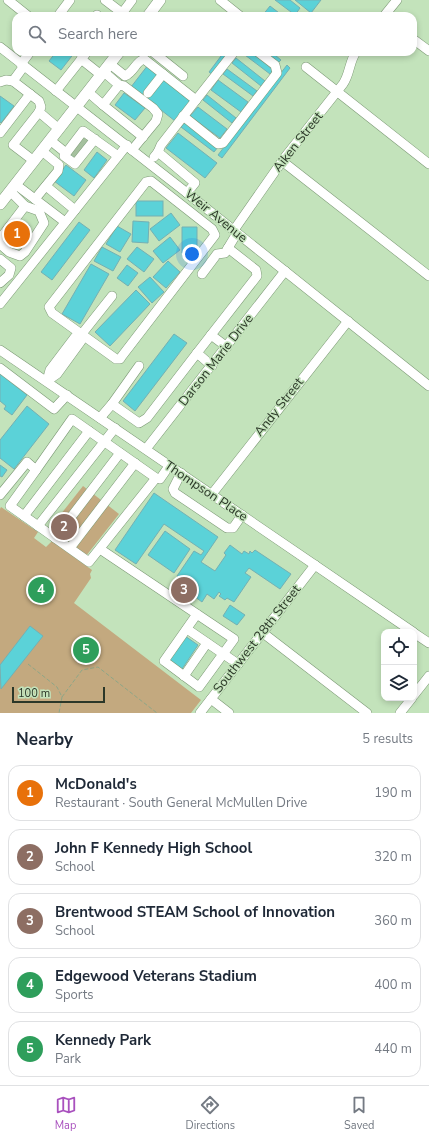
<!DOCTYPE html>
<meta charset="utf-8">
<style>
:root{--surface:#fff;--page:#f2f2f3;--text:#1f2937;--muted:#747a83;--line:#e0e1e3;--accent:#a951be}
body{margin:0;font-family:"Nunito Sans",sans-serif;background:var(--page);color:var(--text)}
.controls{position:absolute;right:12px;bottom:12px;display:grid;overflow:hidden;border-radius:8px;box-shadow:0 2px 6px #0003}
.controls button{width:36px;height:36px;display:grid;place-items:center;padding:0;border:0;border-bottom:1px solid var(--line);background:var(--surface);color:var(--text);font:20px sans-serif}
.scale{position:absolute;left:12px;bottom:10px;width:93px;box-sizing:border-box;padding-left:4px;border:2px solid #2b3728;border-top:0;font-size:11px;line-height:14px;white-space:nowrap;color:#2b3728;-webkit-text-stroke:3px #c3e3bb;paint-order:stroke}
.you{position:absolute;left:192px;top:254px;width:14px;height:14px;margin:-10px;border:3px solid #fff;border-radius:50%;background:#1a73e8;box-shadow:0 0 0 6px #1a73e833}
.badge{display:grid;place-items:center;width:26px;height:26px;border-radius:50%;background:var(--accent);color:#fff;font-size:13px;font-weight:700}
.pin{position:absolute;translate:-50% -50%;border:2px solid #fff;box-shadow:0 1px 4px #0006}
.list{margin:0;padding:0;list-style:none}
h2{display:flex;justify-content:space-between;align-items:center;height:52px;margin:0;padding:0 16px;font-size:17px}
h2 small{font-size:13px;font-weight:400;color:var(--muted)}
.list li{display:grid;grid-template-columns:26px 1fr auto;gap:12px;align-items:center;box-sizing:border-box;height:56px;margin:0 8px 8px;padding:0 8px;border:1px solid var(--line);border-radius:12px}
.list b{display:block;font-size:15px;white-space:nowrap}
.list p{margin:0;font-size:13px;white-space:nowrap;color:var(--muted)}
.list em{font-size:13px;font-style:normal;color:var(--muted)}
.icon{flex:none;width:22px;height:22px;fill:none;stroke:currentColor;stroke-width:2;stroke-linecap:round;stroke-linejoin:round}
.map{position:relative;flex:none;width:429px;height:713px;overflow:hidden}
.search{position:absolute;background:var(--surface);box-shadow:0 2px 6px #0003;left:12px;right:12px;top:12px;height:44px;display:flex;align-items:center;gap:10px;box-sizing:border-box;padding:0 14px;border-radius:12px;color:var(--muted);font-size:15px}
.sheet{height:372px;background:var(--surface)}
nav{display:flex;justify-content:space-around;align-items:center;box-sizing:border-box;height:56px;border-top:1px solid var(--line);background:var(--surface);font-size:11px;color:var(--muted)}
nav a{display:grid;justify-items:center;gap:2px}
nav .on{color:var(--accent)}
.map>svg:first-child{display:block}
</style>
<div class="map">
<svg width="429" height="713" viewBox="0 0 429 713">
<rect width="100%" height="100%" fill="#c3e3bb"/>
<g fill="#c3a97f">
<polygon points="83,486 119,514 82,561 46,533"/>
<polygon points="1,507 38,532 34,538 46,547 52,541 92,570 90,574 91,578 74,603 201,700 191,713 0,713 0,509"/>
</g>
<g fill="#5bd2d8" stroke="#74b0b3">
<polygon points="275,0 290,0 300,8 295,15"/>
<polygon points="295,0 321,0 311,13"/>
<polygon points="270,6 283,16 262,16"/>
<polygon points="56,52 75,52 61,70 49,61"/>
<polygon points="224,52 230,52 213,75 209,72"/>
<polygon points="241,52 251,52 273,70 270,74"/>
<polygon points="263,52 277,52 275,55 281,60 278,63"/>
<polygon points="236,58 265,81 261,86 232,63"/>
<polygon points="148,65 159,73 142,95 131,87"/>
<polygon points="287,65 290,68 222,158 218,155"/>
<polygon points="227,69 257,91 253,96 223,74"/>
<polygon points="163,79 191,101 175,121 147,99"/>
<polygon points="218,80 248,102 241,112 211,90"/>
<polygon points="124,93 145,108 135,120 115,105"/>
<polygon points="207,95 236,118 232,123 203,100"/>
<polygon points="0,96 14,106 1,123 0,122"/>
<polygon points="198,107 227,129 220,138 190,116"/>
<polygon points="185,122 218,147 214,152 181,127"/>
<polygon points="178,133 217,163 205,178 166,148"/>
<polygon points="84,134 90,139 74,160 68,156"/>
<polygon points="97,152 107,160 94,178 84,170"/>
<polygon points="66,165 86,180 74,196 54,181"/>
<rect x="136" y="201" width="27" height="15"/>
<polygon points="171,213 180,225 159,241 150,229"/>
<polygon points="19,219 30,226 14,249 5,242"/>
<polygon points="133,221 149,222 148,243 132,242"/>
<polygon points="79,222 90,230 52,280 41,272"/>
<polygon points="117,226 131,234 120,252 106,244"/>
<polygon points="182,227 197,227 197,254 182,253"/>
<polygon points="170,237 180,250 163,263 153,251"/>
<polygon points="102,247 121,257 113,271 94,261"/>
<polygon points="137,247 154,259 144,272 127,259"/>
<polygon points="168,261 180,272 166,288 153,277"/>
<polygon points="91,264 109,274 80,324 62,314"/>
<polygon points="127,265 138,273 128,286 117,278"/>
<polygon points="150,277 164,292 152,303 138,287"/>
<polygon points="136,290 150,304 110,346 95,332"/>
<polygon points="174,334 187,343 135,411 123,401"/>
<polygon points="0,374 27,395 12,415 4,409 6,406 0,401"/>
<polygon points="27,406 49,424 14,469 0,458 0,440"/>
<polygon points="0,465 7,470 2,477 0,476"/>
<polygon points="154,493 218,537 201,562 215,571 226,555 224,553 230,545 242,554 244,551 249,554 250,551 252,553 255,550 291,574 280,589 249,568 245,573 251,577 234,602 227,598 225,600 219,596 221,594 219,592 214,599 207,594 202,602 183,588 186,583 177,576 194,551 201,555 204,551 164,524 136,564 115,550"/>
<polygon points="165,531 190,549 174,573 148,555"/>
<polygon points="230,605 245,615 237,625 223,616"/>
<polygon points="30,626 43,636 1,689 0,665"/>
<polygon points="185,636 198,645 182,669 169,660"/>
</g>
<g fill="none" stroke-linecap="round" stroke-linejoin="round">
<g stroke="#a5c19e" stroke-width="9" stroke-dasharray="9 4.5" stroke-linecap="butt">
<polyline points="81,139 86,143"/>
<polyline points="76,145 82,149"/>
<polyline points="72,150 78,155"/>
</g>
<defs>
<g id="minor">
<polyline points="8,0 28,16"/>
<polyline points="105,0 126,16"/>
<polyline points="220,0 240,16"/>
<polyline points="97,15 98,16"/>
<polyline points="58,16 70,0"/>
<polyline points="120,16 132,0"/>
<polyline points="384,16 397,0"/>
<polyline points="413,39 429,51"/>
<polyline points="0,47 187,193 429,386"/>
<polyline points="153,52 183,76"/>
<polyline points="81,59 101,75"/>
<polyline points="21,64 30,52"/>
<path d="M110,64L125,76C134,72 136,61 144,59L196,100L161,145L158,152"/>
<polyline points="24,66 13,81 39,101 41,107 39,112 59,129"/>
<polyline points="306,67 429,164"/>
<polyline points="104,72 119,85 124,86 153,108 158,114 156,121 132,150"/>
<polyline points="0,82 6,80 13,81"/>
<polyline points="56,91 87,52"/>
<polyline points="88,92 103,105 119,85"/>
<polyline points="148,93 163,74"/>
<polyline points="196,100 234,52"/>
<polyline points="103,105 143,137"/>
<polyline points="183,116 218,144 223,143 277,73 275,65 258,52"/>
<polyline points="0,133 30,94"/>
<polyline points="95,139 75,164 64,156 83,131 118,156"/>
<polyline points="50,140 66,153"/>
<polyline points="154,157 158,152 195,183 187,193"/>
<polyline points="34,161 13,145 39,112"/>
<polyline points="282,161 429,276"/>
<polygon points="151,181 212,229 215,235 122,356 120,359 116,359 52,313 49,307 146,182"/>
<polyline points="15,184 65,222"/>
<polyline points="46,186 75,210"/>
<polyline points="35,199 58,171 59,165 42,151"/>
<path d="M234,230L285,157L343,84C350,74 349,62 356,52"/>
<polyline points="0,239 25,206"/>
<polyline points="0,244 9,252 20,256 25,252 44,223 39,211 25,206 10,191"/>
<polyline points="0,259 11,268 9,275 0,283"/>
<polyline points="202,274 217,254 225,253 228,248"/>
<polyline points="0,304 127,145"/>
<polygon points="81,335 81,341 57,374 47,381 50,370 75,337"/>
<polyline points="81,335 112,296"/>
<polyline points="227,347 211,335 257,276 256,270 228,248 237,233"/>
<polyline points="0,350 413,632"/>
<polyline points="197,353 211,335"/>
<polyline points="0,368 54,409 67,395"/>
<polyline points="112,404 139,366"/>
<polyline points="100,418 112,404 139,423 147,418 197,353 212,366"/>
<polyline points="146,449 285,271"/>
<polyline points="36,470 72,419 156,478"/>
<polyline points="181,473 173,489 175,493 227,528 233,528 242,515"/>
<polyline points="212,494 348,321"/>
<polyline points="0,495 27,462 36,470 10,506 89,562 156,478 160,479 169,466"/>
<polyline points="24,516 89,431"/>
<polyline points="38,526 115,428"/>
<polyline points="55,538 120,453"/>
<polyline points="70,548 135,463"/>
<polyline points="100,549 234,639 199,687 164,661 197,614"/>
<polyline points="187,629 238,664"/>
<polyline points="263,633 367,713"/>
<polyline points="414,633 429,643"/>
<polyline points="184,676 207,643"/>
<polyline points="414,695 429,676"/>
<polyline points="211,699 229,713"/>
<polyline points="200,713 315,565"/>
<polyline points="400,713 412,698"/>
</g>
<g id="major">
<polyline points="148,16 160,0"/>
<polyline points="0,204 119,52"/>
</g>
</defs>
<use href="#minor" stroke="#7c9975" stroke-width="10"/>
<use href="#major" stroke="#7c9975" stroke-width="12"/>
<g stroke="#8da687" stroke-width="1" stroke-dasharray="4 2" stroke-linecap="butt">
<polyline points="28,664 57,687 62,697 59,713"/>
<polyline points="62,697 82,670 98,667 157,713"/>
</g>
<use href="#minor" stroke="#fff" stroke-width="9"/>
<use href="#major" stroke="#fff" stroke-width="11"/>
</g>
<g text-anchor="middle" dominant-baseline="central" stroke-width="3" stroke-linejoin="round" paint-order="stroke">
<g font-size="13" fill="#2b3728" stroke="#c3e3bb">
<text transform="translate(298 142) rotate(-52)">Aiken Street</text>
<text transform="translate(216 216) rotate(39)">Weir Avenue</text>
<text transform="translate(216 360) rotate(-52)">Darson Marie Drive</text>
<text transform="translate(279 407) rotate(-52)">Andy Street</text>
<text transform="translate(206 491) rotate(34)">Thompson Place</text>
<text transform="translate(257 639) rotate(-52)">Southwest 28th Street</text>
</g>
</g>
</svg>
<div class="controls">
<button><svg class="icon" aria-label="locate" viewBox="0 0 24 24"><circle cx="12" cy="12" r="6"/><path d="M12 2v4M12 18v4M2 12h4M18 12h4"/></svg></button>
<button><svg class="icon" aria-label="layers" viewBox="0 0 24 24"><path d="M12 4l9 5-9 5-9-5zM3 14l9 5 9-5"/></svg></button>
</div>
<div class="scale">100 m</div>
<div class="you"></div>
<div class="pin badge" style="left:17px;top:234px;background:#e8710a">1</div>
<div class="pin badge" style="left:64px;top:527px;background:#8d6e63">2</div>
<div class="pin badge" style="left:184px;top:590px;background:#8d6e63">3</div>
<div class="pin badge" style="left:41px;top:590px;background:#2e9e5b">4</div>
<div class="pin badge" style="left:86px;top:650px;background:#2e9e5b">5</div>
<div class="search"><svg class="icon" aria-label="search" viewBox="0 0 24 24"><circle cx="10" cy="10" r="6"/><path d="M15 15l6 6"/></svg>Search here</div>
</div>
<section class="sheet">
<h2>Nearby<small>5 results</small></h2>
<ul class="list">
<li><span class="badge" style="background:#e8710a">1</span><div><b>McDonald's</b><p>Restaurant · South General McMullen Drive</p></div><em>190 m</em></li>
<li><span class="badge" style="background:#8d6e63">2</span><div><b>John F Kennedy High School</b><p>School</p></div><em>320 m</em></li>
<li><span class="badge" style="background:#8d6e63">3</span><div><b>Brentwood STEAM School of Innovation</b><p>School</p></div><em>360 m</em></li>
<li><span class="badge" style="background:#2e9e5b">4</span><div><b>Edgewood Veterans Stadium</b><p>Sports</p></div><em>400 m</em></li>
<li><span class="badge" style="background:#2e9e5b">5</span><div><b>Kennedy Park</b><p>Park</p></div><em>440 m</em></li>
</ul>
</section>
<nav>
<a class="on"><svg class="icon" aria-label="map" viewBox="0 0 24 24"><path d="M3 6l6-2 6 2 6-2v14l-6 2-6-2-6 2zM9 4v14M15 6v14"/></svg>Map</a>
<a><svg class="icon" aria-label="directions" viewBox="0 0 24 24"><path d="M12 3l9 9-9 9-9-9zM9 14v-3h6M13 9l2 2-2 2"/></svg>Directions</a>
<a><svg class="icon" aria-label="saved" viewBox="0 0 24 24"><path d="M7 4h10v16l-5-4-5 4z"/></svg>Saved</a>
</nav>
